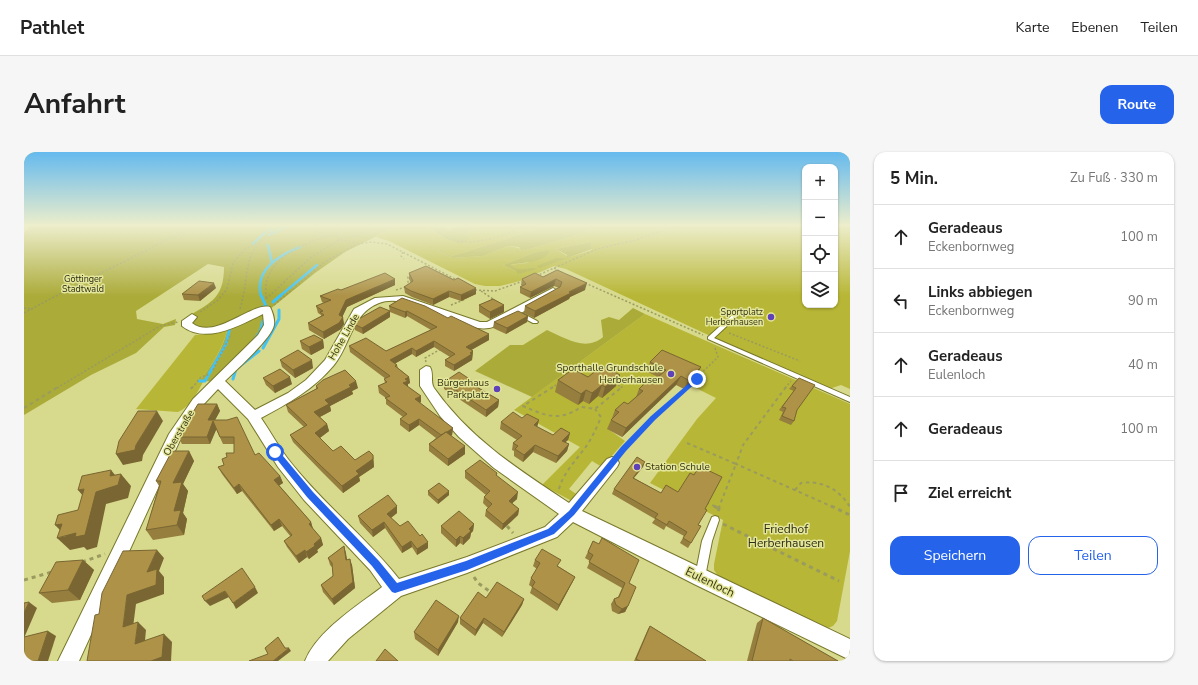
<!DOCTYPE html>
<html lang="de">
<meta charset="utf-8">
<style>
:root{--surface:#fff;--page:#f6f6f6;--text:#222;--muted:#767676;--line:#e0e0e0;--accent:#2563eb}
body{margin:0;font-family:"Nunito Sans",sans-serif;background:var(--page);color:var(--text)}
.controls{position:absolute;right:12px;top:12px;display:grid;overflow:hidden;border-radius:8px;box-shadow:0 1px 3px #0004}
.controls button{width:36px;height:36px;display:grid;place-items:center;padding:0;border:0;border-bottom:1px solid var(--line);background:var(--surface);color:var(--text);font:20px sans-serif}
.stop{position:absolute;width:12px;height:12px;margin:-9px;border:3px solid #2563eb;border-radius:50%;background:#fff}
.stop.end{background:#2563eb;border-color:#fff;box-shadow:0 1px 4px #0008}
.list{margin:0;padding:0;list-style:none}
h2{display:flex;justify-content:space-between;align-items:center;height:52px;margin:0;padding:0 16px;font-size:17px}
h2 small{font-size:13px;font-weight:400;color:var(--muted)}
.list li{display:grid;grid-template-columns:26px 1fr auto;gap:12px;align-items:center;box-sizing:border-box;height:64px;padding:0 16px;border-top:1px solid var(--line)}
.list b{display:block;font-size:15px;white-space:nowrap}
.list p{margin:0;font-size:13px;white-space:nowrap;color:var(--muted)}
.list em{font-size:13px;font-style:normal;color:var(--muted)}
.actions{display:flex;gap:8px;padding:12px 16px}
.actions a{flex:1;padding:9px 0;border:1px solid var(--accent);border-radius:12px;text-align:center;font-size:14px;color:var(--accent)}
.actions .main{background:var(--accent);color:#fff}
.icon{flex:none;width:22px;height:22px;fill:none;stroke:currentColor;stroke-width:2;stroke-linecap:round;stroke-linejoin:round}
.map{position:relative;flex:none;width:826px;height:509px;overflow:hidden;border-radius:12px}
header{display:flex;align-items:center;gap:24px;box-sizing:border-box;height:56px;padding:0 20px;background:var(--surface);border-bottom:1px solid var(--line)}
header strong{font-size:19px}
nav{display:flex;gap:22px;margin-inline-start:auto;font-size:14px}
.intro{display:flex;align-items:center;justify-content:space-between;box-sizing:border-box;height:96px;padding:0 24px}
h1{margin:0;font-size:28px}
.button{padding:10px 18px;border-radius:12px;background:var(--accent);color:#fff;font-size:14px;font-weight:700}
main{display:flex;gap:24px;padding:0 24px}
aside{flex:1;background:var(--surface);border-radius:12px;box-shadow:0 1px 3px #0004}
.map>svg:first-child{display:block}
</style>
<header>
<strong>Pathlet</strong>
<nav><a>Karte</a><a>Ebenen</a><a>Teilen</a></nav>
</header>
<div class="intro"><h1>Anfahrt</h1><a class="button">Route</a></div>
<main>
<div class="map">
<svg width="826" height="509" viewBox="0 0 826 509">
<rect width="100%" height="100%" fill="#d7d98c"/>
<g fill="#b7b636" fill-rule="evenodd">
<path d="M375,73H401L421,86L446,87L440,84L453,73H526L428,104L406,95L429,106L459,104L484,94L495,96L497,99L502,98L556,82L568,76L567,73H754L781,76V153H811V73H826V237L817,233L805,237L695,188L542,117L530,114L496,129L476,134H461L451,132L365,89L352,85ZM566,90L568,98L543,106V104L532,97ZM525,99V101L503,111L485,113L495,118L509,116L492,119L479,113L509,101Z"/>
<polygon points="621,162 826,252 826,399 813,469 809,474 804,476 694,424 690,418 690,412 699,368 626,331 673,267 692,246 670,235 678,227 634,207 641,228 584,277 601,289 578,315 568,309 545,337 555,344 552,348 546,348 518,333 556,295 490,258"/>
<path d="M204,176C198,197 189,213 175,229L179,230C173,241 166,255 154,260L112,257L171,183L186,182Z"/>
</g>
<g fill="#abab3a">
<path d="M9,73H375L321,100L291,121L245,158L239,180L189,230L176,228C189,213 199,196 204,176L183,178L160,167C185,151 200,148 200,115L184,112L112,159L113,167L139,172L152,167L151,173L140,175L112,201L67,223L0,263V80Z"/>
<polygon points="401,73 415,73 425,78 431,75 429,73 453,73 441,83 446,87 436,92 421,86"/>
<polygon points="526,73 567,73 568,76 556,82 502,98 497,99 495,95 484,94 459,104 429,106 396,90 428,104"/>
<polygon points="566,90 568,97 516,116 513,114 533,106 543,106 543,103 532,97"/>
<path d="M525,98V101C516,112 498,110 486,113C500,122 502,113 513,117L494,122L492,119L479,113L509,101Z"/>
<path d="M609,156L621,162L508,245L451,219L486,193H499L523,178C541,186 562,200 579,185L577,168L585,165L595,168Z"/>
</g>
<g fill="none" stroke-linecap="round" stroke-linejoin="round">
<g stroke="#40c3f7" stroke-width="2.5">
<polyline points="245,83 266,73"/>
<polyline points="229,92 239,82 254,73"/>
<polyline points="244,93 248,111"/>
<path d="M237,144C230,117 256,103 276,95"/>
<polyline points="256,144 293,113"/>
</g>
<g stroke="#40c3f7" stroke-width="3">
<polyline points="237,143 242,154 237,156"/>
<polyline points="249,150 257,143"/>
<polyline points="230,188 236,180 239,169"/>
<polyline points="239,196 255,167 255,158"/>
<polyline points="209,227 212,217 235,199"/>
<polyline points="175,229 181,229 202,192 206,175"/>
</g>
<defs>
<g id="service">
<polygon points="717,156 720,158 719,159 690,186 826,245 826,250 684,187 684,185 715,157"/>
<polygon points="496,160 513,169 514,170 513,171 509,171 494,163 494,161"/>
<polygon points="691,364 694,365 695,368 688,389 681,425 679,428 676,430 673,428 671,425 678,389 688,365"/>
</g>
<path id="minor" d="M529,136L534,139L532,141C519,148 477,174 465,176C433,181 387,139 355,151C327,162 327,192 310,213C289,238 265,251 237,266C246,279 254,294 264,307C297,350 341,384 375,427L443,405L521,375L535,362L470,316L435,285L416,264L396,234V218L402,214L406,215C410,222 406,230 410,236C445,286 495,318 545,351L583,307L588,305L593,307L595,311L593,315L558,359L826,487V508L670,432L549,370L533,385L443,421L377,444L324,487L304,509H281C293,479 333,454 358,435L346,418L280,348L254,315L224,267L194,237L179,253L156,288L55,509H34L145,282L169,247L234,183L240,173L239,162C216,173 182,193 158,174V169L168,162L173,165L168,171C191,189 227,150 246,155C248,159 251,167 250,173C248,186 212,218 201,229L231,258L264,241L282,228L301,208L330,157L351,146L379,144L456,170H463Z"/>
</defs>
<use href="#service" stroke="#78782b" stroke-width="2"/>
<use href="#minor" stroke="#78782b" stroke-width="2"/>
<g stroke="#9a9b5f" stroke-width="1.5" stroke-dasharray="2 2" stroke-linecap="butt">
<path d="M406,73C413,78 421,86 430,88C453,94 483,83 503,73"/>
<polyline points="268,74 299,81 305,85"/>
<polyline points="313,82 315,88 335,91"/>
<polyline points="0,85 15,73"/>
<polyline points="236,89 269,73"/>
<polyline points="379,100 377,104 380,107"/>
<polyline points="530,116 539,121"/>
<polyline points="512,124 573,97 612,88 653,73"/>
<polyline points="561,131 679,183"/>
<polyline points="372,138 384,134 384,125 386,124"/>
<polyline points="451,138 471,139 499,129"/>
<polyline points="457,139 469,147"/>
<path d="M242,146C242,140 241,133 243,128C255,92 305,86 335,73"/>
<polyline points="242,147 286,106 315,88 363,73"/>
<polyline points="250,153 302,109 333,92 348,90 363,92 433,128"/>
<polyline points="427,153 442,147"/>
<polyline points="0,156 7,157"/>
<path d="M216,157C228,115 215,100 257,73"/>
<polyline points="176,160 194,148 203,137 209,111 221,97 232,91"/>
<polyline points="0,161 43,138 173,73"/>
<polyline points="705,181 776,209"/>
<polyline points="402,210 401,206 417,197"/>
<polyline points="189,218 207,182"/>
<polyline points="594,233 598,235 596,236"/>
<polyline points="33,236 136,174 154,170"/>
<polyline points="168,236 177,225 186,222"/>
<polyline points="527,236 534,232"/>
<polyline points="662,236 694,205 691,196"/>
<polyline points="761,236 767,229"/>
</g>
<g stroke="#9a9b5f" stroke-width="2" stroke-dasharray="3.5 3.5" stroke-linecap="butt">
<path d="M529,235L499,254C522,264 535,270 557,255L571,257L598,235"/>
<polyline points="762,235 719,293 712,312 809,355"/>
<polyline points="167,237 168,235"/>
<polyline points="0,256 34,235"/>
<polyline points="663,291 712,312 695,355"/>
<polyline points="595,302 619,277 663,235"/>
<path d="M535,337C540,319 553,308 563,293C569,284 573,275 577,265L571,257"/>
<path d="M771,338L777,331C798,328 815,337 826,355"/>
<polyline points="682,350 692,355"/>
</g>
<g stroke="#9a9b5f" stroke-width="3" stroke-dasharray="4 4" stroke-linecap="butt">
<polyline points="690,354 695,357"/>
<polyline points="807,354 826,363"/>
<polyline points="694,359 696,354"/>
<polyline points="699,372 815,429"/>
<polyline points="483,374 489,381"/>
<polyline points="58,410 81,402"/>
<polyline points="450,425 454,431 468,441"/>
<polyline points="0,428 28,420"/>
</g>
<use href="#service" fill="#fff" fill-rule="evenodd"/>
<use href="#minor" fill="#fff" fill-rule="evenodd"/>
</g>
<g fill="#957e3e">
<polygon points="533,118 561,138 546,145 545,147 510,166 500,161 501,154 535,136 530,134 506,146 496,141 496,135 498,134 497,133 498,127 519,125"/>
<polygon points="385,121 452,142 437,149 425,145 409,153 388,145 381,141 380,135 387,131 385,127"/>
<polygon points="371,133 323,155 318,165 320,172 317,177 300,187 285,178 284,171 297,164 297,163 294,161 292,154 300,151 298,150 296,144 317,138"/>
<polygon points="192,136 176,149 160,148 158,142"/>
<polygon points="378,146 465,188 447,198 449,199 448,208 430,219 421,214 421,208 426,205 410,195 392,205 388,202 371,211 373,213 374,216 385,225 386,231 384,232 384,235 397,244 397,250 395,251 429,276 428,283 427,284 441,302 424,314 405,299 405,292 412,286 395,273 385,280 376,273 376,267 379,265 362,252 362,246 355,241 354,234 361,231 360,227 362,227 326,200 325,194 362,199 407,178 383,164 381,166 366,160 365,154"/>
<polygon points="455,153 480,160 466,167 455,160"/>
<polygon points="504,164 503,170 482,182 469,176 470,170"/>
<polygon points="366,165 339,182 331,178 330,172"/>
<polygon points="299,188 300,196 287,203 278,197 276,189"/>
<polygon points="256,208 289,216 271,226 258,215"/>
<polygon points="626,210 677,215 672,224 660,237 652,233 598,285 583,277 587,268 588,266 591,258 604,252 612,245 615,237 626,232 634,225 622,219"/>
<polygon points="564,225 592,234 578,246 574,244 565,252 559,249 554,253 531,240 534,228"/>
<polygon points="239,226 268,232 251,241 242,233"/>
<polygon points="775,226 773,258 770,269 767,273 755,268 759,260 755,258 770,239 765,237"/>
<polygon points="420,230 453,232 453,235 475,248 474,255 462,265 420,237"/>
<polygon points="292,234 334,236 328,239 329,242 306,254 307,259 296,265 303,272 305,279 296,286 309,299 331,308 349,303 350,315 335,325 336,329 319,341 297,319 269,290 266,283 280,275 264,260 262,253 292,237"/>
<polygon points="193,252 196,259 191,268 256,324 259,331 255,333 287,370 289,377 297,386 299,393 293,398 294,400 285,407 283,405 275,411 263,395 260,389 267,385 258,374 250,379 218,339 213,342 198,322 194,315 200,313 203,305 210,301 210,292 199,292 192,277 186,292 158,292 154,285"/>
<polygon points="498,266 515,268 513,275 529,283 546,281 544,288 541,290 545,292 543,299 532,311 509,300 499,310 490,304 490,299 488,298 489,291 493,288 476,277 477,270"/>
<polygon points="165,299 170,309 159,332 164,339 159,361 163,367 160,383 129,388 122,378 135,334 132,329"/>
<polygon points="619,315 610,326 637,341 681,357 674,373 667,391 664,396 656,391 660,384 642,374 640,378 628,371 631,367 588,342 590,337"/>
<polygon points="441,319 473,321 473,324 493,347 488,351 495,357 494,363 478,378 461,364 462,358 464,356 459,351 460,345 462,343 441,326"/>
<polygon points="404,339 425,343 414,352 404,343"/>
<polygon points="373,354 373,361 367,366 376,374 404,396 393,403 388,395 378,401 361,376 349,385 336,371 334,364"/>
<polygon points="450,372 449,379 447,381 446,386 439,393 436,391 432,395 417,381 417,374"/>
<polygon points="569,389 605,431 604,454 601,460 594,462 588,459 587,452 590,447 594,445 598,436 563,416 566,409 561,406"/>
<polygon points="320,394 323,408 328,413 331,436 310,453 299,440 297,433 309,424 309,416 306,413 304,406"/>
<polygon points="59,408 70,418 56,448 28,451 15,441"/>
<polygon points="511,408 534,414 551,425 548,431 533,459 506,441 508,435 505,433 507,426 513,417 509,414"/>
<polygon points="462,446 500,447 498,453 478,485 459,471 451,484 436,472 436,466"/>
<polygon points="739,466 814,509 723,509 733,471"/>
<polygon points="434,470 414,504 391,487 390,480"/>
<polygon points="626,474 682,509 610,509 624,477"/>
</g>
<g fill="#796632">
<polygon points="371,127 371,133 323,155 316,170 315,163 322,148"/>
<polygon points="532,127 530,134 506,146 507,140"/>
<polygon points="190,131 192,136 176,149 174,143"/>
<polygon points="563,131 561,138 546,145 545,147 510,166 511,159 545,140"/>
<polygon points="452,136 452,142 437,149 437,143"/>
<polygon points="425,139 425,145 409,153 409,147"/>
<polygon points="480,153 480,160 466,167 466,160"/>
<polygon points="366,159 366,165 339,182 338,176"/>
<polygon points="383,159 383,164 381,166 381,160"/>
<polygon points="504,164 503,170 482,182 483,176"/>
<polygon points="319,165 320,172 317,177 300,187 299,180"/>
<polygon points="465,182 465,188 442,201 442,195"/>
<polygon points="299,188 300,196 287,203 285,195"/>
<polygon points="410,189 410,195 392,205 392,199"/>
<polygon points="388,196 388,202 367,214 366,208"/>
<polygon points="449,199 448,208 430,219 430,213"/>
<polygon points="288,208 289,216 271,226 269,218"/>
<polygon points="677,215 672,224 660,237 664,228"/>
<polygon points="596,223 592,234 578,246 581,235"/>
<polygon points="657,224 652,233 598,285 602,276"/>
<polygon points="266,225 268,232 251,241 249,234"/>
<polygon points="385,225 386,231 384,232 384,235 379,231 381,227"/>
<polygon points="332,229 334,236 328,239 329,242 306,254 307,259 292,267 290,260 301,248 325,233"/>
<polygon points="578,233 574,244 565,252 568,241"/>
<polygon points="562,238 559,249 554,253 557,242"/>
<polygon points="397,244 397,250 391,254 391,247"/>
<polygon points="475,248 474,255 462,265 462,258"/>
<polygon points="193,252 196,259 190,270 193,276 186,292 183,285 184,268"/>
<polygon points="133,259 139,269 119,303 118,309 99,313 92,302 112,293"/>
<polygon points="395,267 395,273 385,280 385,273"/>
<polygon points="515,268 513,275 510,273"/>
<polygon points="303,272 305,279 293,288 291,281"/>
<polygon points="429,276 428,283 417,290 417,284"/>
<polygon points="546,281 544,288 536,295 538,289"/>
<polygon points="545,292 543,299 532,311 534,304"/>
<polygon points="511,293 509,300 499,310 500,303"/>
<polygon points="441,294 441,302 424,314 424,307"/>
<polygon points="165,299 170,309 159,332 164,339 159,361 163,367 160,383 153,373 150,359 149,331"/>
<polygon points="349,303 350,315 335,325 336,329 319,341 318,334 332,319"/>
<polygon points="621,310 619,315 606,330"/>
<polygon points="87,318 95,328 97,322 107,334 104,346 82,352 73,395 63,398 60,395 46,398 33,386 42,384 31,373 65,351 54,338 60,337 72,340 86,324"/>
<polygon points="256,324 259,331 253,335 250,328"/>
<polygon points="215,332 218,339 213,342 210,336"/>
<polygon points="425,339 425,343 414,352 414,348"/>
<polygon points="494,340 493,347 484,355 485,349"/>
<polygon points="373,354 373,361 364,368 363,362"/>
<polygon points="495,357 494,363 478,378 479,372"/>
<polygon points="255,367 258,374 250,379 247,373"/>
<polygon points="287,370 289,377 287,379 285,372"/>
<polygon points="360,370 361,376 349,385 348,378"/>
<polygon points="450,372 449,379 447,381 446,386 439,393 439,386 445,377"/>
<polygon points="436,384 436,391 432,395 432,388"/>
<polygon points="297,386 299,393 293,398 294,400 285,407 282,400 290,392"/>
<polygon points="387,389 388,395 378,401 378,395"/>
<polygon points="404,390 404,396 393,403 393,397"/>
<polygon points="320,394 322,401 324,414 322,408"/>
<polygon points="133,398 140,406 135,419 140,425 140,442 112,452 108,483 99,475 103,443 123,420"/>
<polygon points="281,398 283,405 275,411 272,404"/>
<polygon points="326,407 328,413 331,436 310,453 308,447"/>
<polygon points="59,408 70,418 56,448 44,438"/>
<polygon points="551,425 548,431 533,459 535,453"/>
<polygon points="231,435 234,441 212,457 209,451"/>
<polygon points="201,439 205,445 186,454 181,449"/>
<polygon points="500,447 498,453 478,485 480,480"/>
<polygon points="5,450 13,456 0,486 0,461"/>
<polygon points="604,454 601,460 594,462 598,457"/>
<polygon points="435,464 434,470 414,504 414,498"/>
<polygon points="460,466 459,471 451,484 452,478"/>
<polygon points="114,470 122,478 120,499 111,492"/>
<polygon points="24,479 32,484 24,509 14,509"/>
<polygon points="140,482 148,490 147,509 127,509"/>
<polygon points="265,496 267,499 254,509 249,509"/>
</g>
<g fill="#ad9248" stroke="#796632">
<polygon points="402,114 430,128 434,126 452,136 437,143 425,139 409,147 387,139 380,135 389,129 385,121"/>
<polygon points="533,118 563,131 545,140 547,141 511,159 501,154 536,135 538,130 532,127 507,140 496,135 502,132 498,127 511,121 519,125"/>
<polygon points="361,121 371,127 322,148 315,163 319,165 315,171 299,180 284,171 300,163 296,160 299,159 292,154 307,148 296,144 314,137 317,138"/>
<polygon points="175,129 190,131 174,143 158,142"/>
<polygon points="378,146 401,154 424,166 427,164 465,182 442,195 449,199 446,201 448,202 430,213 421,208 431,202 410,189 392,199 388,196 366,208 373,213 371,214 385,225 381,227 384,229 379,231 397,244 391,247 429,276 423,280 422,280 417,283 395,267 385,273 376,267 383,262 361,246 366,244 354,234 363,230 360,227 366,224 325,194 342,186 362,199 413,175 383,159 381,160 365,154"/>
<polygon points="469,147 480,153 466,160 455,153"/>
<polygon points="356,155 366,159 338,176 330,172 331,169"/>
<polygon points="494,159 504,164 483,176 470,170"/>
<polygon points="290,183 299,188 285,195 276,189"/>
<polygon points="274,198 288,208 269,218 256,208"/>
<polygon points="638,198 677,215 664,228 657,224 602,276 587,268 595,260 591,258 600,250 604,252 619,239 615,237 622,230 626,232 642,218 626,210"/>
<polygon points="578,214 596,223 581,235 578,233 568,241 562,238 557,242 534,228 549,217 564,225"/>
<polygon points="256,217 266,225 249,234 239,226"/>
<polygon points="321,218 332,229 325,233 327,235 301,248 305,252 290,260 303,272 291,281 309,299 317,294 331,308 345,299 349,303 349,307 332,319 335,322 318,334 295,312 266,283 283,273 262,253 294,236 292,234 299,228"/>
<polygon points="435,220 453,232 451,234 475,248 462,258 420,230"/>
<polygon points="775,226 791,233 773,258 770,269 758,264 762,256 758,255 772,236 768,234"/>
<polygon points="174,252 193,252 184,268 203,268 213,265 231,303 235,301 256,324 250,328 287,370 285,372 297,386 290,392 291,394 282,400 281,398 272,404 260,389 268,383 255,367 247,373 215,332 210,336 194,315 200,313 198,307 203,305 202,301 210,301 210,285 196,285 189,269 183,285 154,285"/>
<polygon points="114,259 133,259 112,293 111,298 92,302 95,289"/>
<polygon points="489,260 498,266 503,262 515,268 510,273 529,283 537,276 546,281 538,289 545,292 534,304 511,293 500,303 491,297 494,294 489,291 498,284 477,270"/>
<polygon points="422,280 441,294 424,307 405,292"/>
<polygon points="148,299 165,299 149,331 158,330 150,359 157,358 153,373 122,378 137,329 132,329"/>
<polygon points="613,305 621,310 609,326 637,341 642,333 654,340 666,321 670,323 675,314 698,325 681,357 683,358 674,373 677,374 667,391 659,386 663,380 645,369 643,373 631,366 634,362 590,337"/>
<polygon points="456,308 473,321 472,323 494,340 485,349 495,357 479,372 462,358 468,352 460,345 466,339 441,319"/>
<polygon points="87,318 86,324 97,322 94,333 72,340 61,383 51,385 52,381 33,386 38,372 31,373 34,363 54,358 60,337 54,338 58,324"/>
<polygon points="415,331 425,339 414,348 404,339"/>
<polygon points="364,343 373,354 363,362 376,374 384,369 396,384 398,382 404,390 393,397 387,389 378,395 360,370 348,378 334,364"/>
<polygon points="435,359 450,372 445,377 447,379 439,386 436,384 432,388 417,374"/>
<polygon points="578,386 615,408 605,431 612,435 604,454 598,457 592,453 590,447 595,445 601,431 565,410 569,403 564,400 569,389 575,392"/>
<polygon points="320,394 322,408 326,407 329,430 308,447 297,433 309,424 308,411 304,406"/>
<polygon points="518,397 537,408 533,414 551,425 535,453 508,435 511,430 507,426 516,411 511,408"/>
<polygon points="133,398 123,420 133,417 132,433 103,443 99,475 114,470 111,492 140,482 138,505 127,509 63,509 71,463 75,462 78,441 99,399"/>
<polygon points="59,408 44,438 15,441 32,410"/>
<polygon points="218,416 231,435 209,451 201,439 181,449 178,444"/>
<polygon points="473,430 500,447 480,480 460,466 452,478 436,466 454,440 462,446"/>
<polygon points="412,448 435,464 414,498 390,480"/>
<polygon points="5,450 0,461 0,451"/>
<polygon points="739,466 814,509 769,509 766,507 766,509 728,509"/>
<polygon points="626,474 682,509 616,509 612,507"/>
<polygon points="24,479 14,509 0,509 0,485"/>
<polygon points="254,485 261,496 265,496 249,509 225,509 244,502 241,496"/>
<polygon points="361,497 374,509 352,509"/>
</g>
<linearGradient id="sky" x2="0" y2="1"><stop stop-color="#65baee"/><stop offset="0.51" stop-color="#edeecb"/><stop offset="1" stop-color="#edeecb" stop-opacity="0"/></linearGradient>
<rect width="826" height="144" fill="url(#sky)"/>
<polygon fill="#2563eb" points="671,226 676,227 631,268 602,299 550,363 530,382 443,418 371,441 368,440 348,414 283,345 247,300 251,297 254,298 289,340 355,409 373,431 442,409 524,377 545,359 597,295 627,264"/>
<g fill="#5f41ba" stroke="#e4e699" stroke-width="1.5">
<circle cx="747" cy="165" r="4"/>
<circle cx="647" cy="222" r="4"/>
<circle cx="473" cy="237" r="4"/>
<circle cx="613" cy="315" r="4"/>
</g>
<g text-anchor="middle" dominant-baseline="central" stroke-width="3" stroke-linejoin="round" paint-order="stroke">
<g font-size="9" fill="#2c2c14" stroke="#e4e699">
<text x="59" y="127">Göttinger<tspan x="59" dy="10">Stadtwald</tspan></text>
</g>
<g font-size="9" fill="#363616" stroke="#e4e699" text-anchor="end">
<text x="739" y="160">Sportplatz<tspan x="739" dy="10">Herberhausen</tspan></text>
</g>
<g font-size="10" fill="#363616" stroke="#e4e699">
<text transform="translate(320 185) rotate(-60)">Hohe Linde</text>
<text transform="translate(155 281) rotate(-60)">Oberstraße</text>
</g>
<g font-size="10" fill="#363616" stroke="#e4e699" text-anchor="end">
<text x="639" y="216">Sporthalle Grundschule<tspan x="639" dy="12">Herberhausen</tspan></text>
<text x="465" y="231">Bürgerhaus<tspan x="465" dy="12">Parkplatz</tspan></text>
<text x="621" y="315" text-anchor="start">Station Schule</text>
</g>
<g font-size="12" fill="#2c2c14" stroke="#e4e699">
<text x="762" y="377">Friedhof<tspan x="762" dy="14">Herberhausen</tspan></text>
</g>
<g font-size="12" fill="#363616" stroke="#e4e699">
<text transform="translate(686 430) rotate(26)">Eulenloch</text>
</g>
</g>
</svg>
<div class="controls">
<button>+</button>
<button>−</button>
<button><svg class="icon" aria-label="locate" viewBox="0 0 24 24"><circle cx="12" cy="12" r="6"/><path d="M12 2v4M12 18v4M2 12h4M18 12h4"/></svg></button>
<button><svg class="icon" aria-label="layers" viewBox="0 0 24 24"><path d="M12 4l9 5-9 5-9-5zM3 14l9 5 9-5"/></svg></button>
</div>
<div class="stop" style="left:251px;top:300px"></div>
<div class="stop end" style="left:673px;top:227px"></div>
</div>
<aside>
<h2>5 Min.<small>Zu Fuß · 330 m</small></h2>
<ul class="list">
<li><svg class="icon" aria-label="ahead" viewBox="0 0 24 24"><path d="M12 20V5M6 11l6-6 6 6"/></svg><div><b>Geradeaus</b><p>Eckenbornweg</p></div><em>100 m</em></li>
<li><svg class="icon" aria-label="left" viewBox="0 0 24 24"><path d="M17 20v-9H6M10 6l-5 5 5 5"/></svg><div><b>Links abbiegen</b><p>Eckenbornweg</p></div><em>90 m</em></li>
<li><svg class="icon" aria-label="ahead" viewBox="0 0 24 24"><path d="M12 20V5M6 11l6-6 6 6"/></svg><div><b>Geradeaus</b><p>Eulenloch</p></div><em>40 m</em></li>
<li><svg class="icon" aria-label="ahead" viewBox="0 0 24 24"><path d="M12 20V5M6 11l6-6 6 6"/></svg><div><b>Geradeaus</b></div><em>100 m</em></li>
<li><svg class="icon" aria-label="arrive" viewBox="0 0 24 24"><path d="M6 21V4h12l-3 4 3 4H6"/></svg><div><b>Ziel erreicht</b></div></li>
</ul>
<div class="actions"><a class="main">Speichern</a><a>Teilen</a></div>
</aside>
</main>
